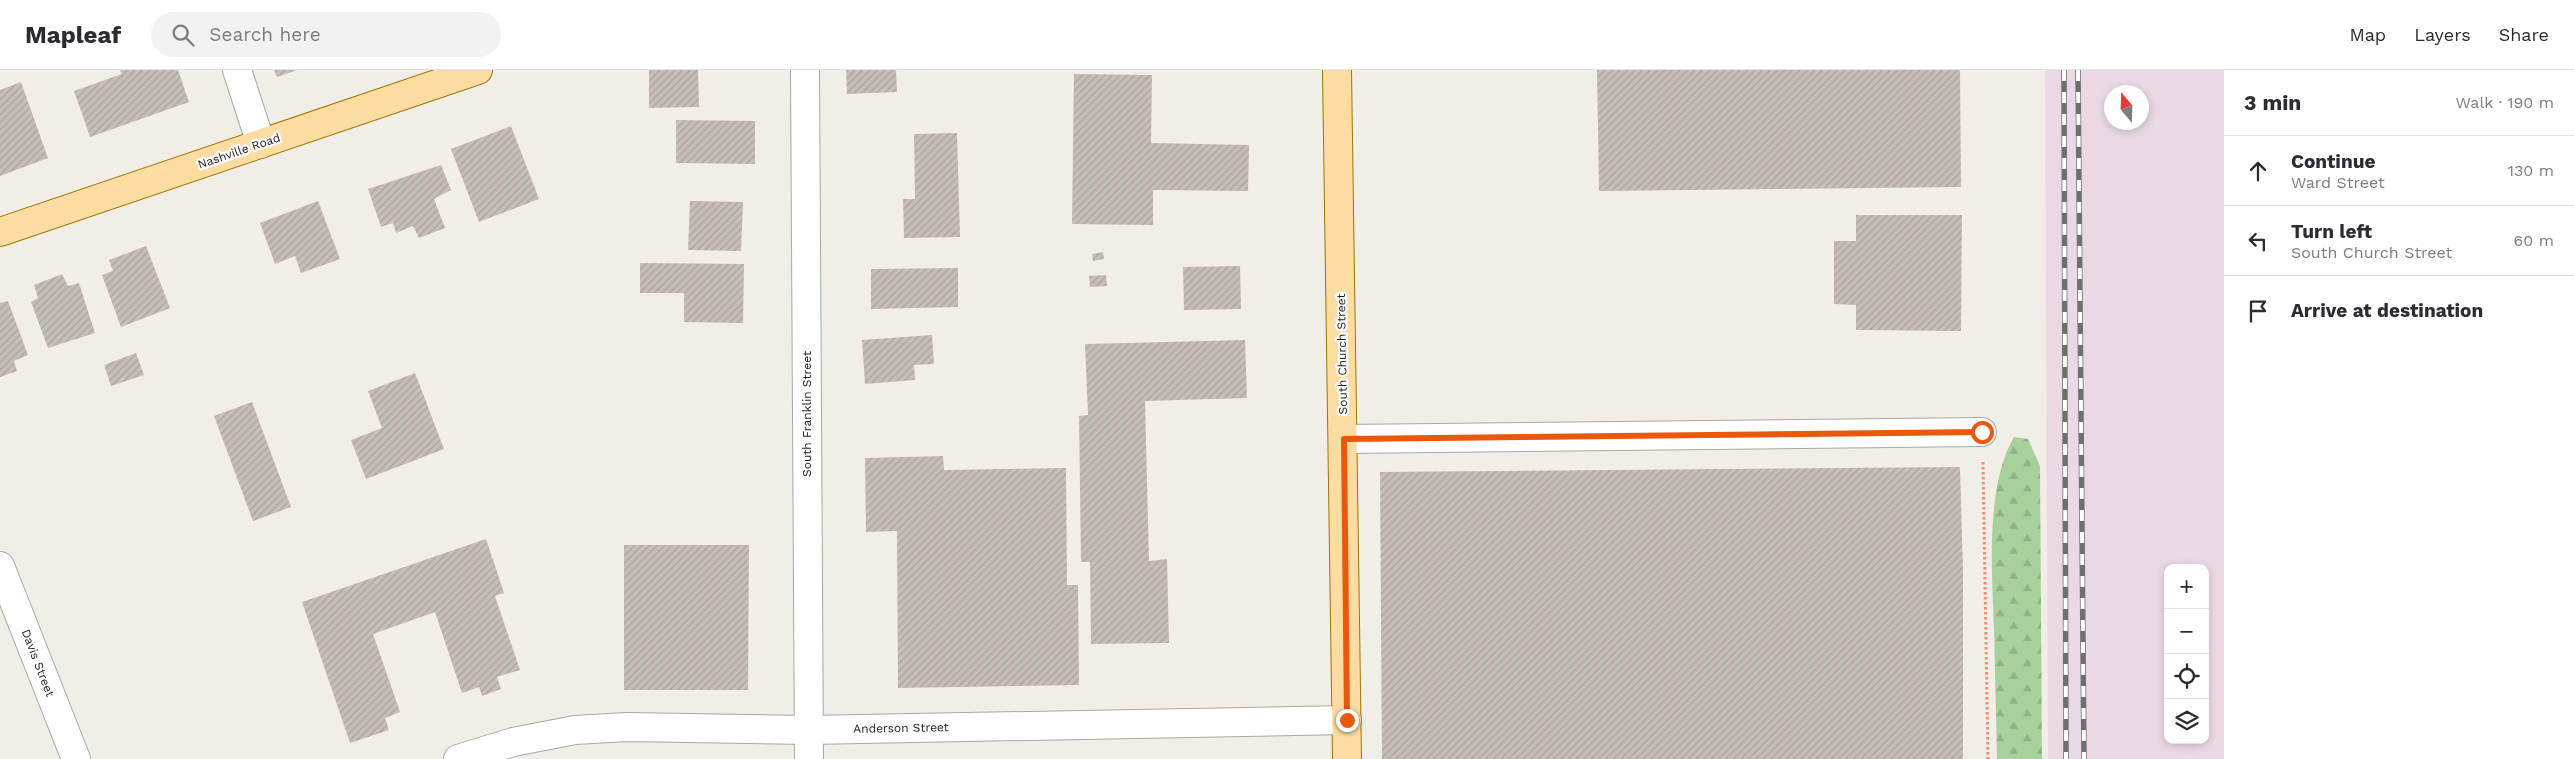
<!DOCTYPE html>
<meta charset="utf-8">
<style>
:root{--surface:#fff;--page:#f2f2f3;--text:#2b2b33;--muted:#7c7c81;--line:#e1e1e2}
body{margin:0;font-family:"Work Sans",sans-serif;background:var(--page);color:var(--text)}
.controls{position:absolute;right:15px;bottom:15px;display:grid;overflow:hidden;border-radius:10px;box-shadow:0 2px 8px #0003}
.controls button{width:45px;height:45px;display:grid;place-items:center;padding:0;border:0;border-bottom:1px solid var(--line);background:var(--surface);color:var(--text);font:25px sans-serif}
.compass{position:absolute;left:2104px;top:15px;width:45px;height:45px;border-radius:50%;background:var(--surface);box-shadow:0 2px 8px #0003;rotate:341deg}
.stop{position:absolute;width:15px;height:15px;margin:-11px;border:4px solid #ea580c;border-radius:50%;background:#fff}
.stop.end{background:#ea580c;border-color:#fff;box-shadow:0 1px 5px #0008}
.list{margin:0;padding:0;list-style:none}
h2{display:flex;justify-content:space-between;align-items:center;height:65px;margin:0;padding:0 20px;font-size:21px}
h2 small{font-size:16px;font-weight:400;color:var(--muted)}
.list li{display:grid;grid-template-columns:32px 1fr auto;gap:15px;align-items:center;box-sizing:border-box;height:70px;padding:0 20px;border-top:1px solid var(--line)}
.list b{display:block;font-size:19px;white-space:nowrap}
.list p{margin:0;font-size:16px;white-space:nowrap;color:var(--muted)}
.list em{font-size:16px;font-style:normal;color:var(--muted)}
.icon{flex:none;width:28px;height:28px;fill:none;stroke:currentColor;stroke-width:2;stroke-linecap:round;stroke-linejoin:round}
.map{position:relative;flex:none;width:2224px;height:689px;overflow:hidden}
header{display:flex;align-items:center;gap:30px;box-sizing:border-box;height:70px;padding:0 25px;background:var(--surface);border-bottom:1px solid var(--line)}
header strong{font-size:24px}
nav{display:flex;gap:28px;margin-inline-start:auto;font-size:18px}
.search{width:350px;height:45px;background:var(--page);display:flex;align-items:center;gap:12px;box-sizing:border-box;padding:0 18px;border-radius:28px;color:var(--muted);font-size:19px}
main{display:flex}
aside{flex:1;background:var(--surface)}
.map>svg:first-child{display:block}
</style>
<header>
<strong>Mapleaf</strong>
<div class="search"><svg class="icon" aria-label="search" viewBox="0 0 24 24"><circle cx="10" cy="10" r="6"/><path d="M15 15l6 6"/></svg>Search here</div>
<nav><a>Map</a><a>Layers</a><a>Share</a></nav>
</header>
<main>
<div class="map">
<svg width="2224" height="689" viewBox="0 0 2224 689">
<defs>
<pattern id="forest-firs" width="22" height="20" patternUnits="userSpaceOnUse" patternTransform="scale(1.25)"><rect width="22" height="20" fill="#a7d09c"/><path d="M5 1l3.5 6h-7zM16 11l3.5 6h-7z" fill="#8fb286"/></pattern>
<pattern id="building-hatch" width="6" height="6" patternUnits="userSpaceOnUse" patternTransform="scale(1.25)"><rect width="6" height="6" fill="#c6beb6"/><path d="M-1 1l2-2M0 6l6-6M5 7l2-2" fill="none" stroke="#aaa39c"/></pattern>
</defs>
<rect width="100%" height="100%" fill="#f1eee7"/>
<path fill="#ead9e5" fill-rule="evenodd" d="M2045,0H2224V689H2048ZM2112,22H2142V52H2112ZM2168,498H2205V670H2168Z"/>
<path fill="url(#forest-firs)" d="M2014,367L2028,369L2040,396L2042,689H1997C1996,646 1995,602 1994,559C1992,503 1985,416 2014,367Z"/>
<g fill="url(#building-hatch)">
<polygon points="120,0 178,0 189,32 90,67 74,21 122,4"/>
<polygon points="274,0 297,0 277,7"/>
<polygon points="649,0 698,0 699,37 649,38"/>
<polygon points="846,0 896,0 897,22 847,24"/>
<polygon points="1597,0 1960,0 1961,117 1599,121"/>
<polygon points="1074,4 1152,5 1151,73 1249,75 1248,121 1153,120 1153,155 1072,154"/>
<polygon points="21,12 48,88 0,106 0,20"/>
<polygon points="676,50 755,51 755,94 676,93"/>
<polygon points="511,56 539,129 479,152 451,79"/>
<polygon points="957,63 960,167 904,168 903,129 915,129 914,64"/>
<polygon points="441,95 451,120 434,129 445,158 419,168 413,156 396,163 393,153 381,157 368,119"/>
<polygon points="318,131 340,189 301,203 295,186 275,194 260,153"/>
<polygon points="690,131 743,132 741,181 688,180"/>
<polygon points="1856,145 1962,145 1961,261 1856,260 1856,235 1834,234 1834,171 1856,171"/>
<polygon points="146,176 170,238 121,257 102,205 113,201 109,190"/>
<polygon points="1103,182 1104,189 1093,191 1092,184"/>
<polygon points="640,193 744,194 743,253 684,252 684,223 640,223"/>
<polygon points="1240,196 1241,239 1184,240 1183,197"/>
<polygon points="958,198 958,237 871,239 871,199"/>
<polygon points="62,204 68,216 79,213 95,263 48,278 31,232 38,228 34,215"/>
<polygon points="1106,205 1107,216 1090,217 1089,206"/>
<polygon points="8,231 28,285 14,291 17,301 0,307 0,233"/>
<polygon points="932,265 934,294 914,295 915,310 865,314 862,270"/>
<polygon points="1245,270 1247,328 1145,331 1149,491 1167,489 1169,573 1091,574 1090,492 1081,492 1079,346 1088,345 1085,274"/>
<polygon points="136,283 144,305 111,316 104,295"/>
<polygon points="415,303 444,379 366,409 351,370 382,358 368,321"/>
<polygon points="252,332 291,437 253,451 214,346"/>
<polygon points="943,386 944,400 1066,398 1067,515 1078,515 1079,615 898,618 897,461 866,462 865,388"/>
<polygon points="1960,397 1963,500 1963,689 1382,689 1380,402"/>
<polygon points="486,469 504,523 495,526 520,600 497,607 501,619 482,626 479,617 462,623 435,542 373,564 400,642 385,648 389,660 350,673 302,532"/>
<polygon points="624,475 749,475 748,620 624,620"/>
</g>
<g fill="none" stroke-linecap="round" stroke-linejoin="round">
<defs>
<g id="minor">
<polyline points="237,0 261,74"/>
<polyline points="805,0 809,689"/>
<polyline points="1344,369 1982,362"/>
<polyline points="0,496 76,689"/>
<polyline points="458,689 513,672 575,660 627,657 809,660 1347,650"/>
</g>
<g id="major">
<polyline points="1337,0 1347,689"/>
<polyline points="0,162 478,0"/>
</g>
</defs>
<use href="#minor" stroke="#a8a8a8" stroke-width="30"/>
<use href="#major" stroke="#9d7600" stroke-width="30"/>
<polyline stroke="#fa896f" stroke-width="3" stroke-dasharray="2.5 2.5" stroke-linecap="butt" points="1983,392 1988,689"/>
<use href="#minor" stroke="#fff" stroke-width="28"/>
<use href="#major" stroke="#fcdca1" stroke-width="28"/>
<defs>
<g id="rail">
<polyline points="2064,0 2066,689"/>
<polyline points="2078,0 2084,689"/>
</g>
</defs>
<use href="#rail" stroke="#6f6f6f" stroke-width="5.5"/>
<use href="#rail" stroke="#fff" stroke-width="4" stroke-dasharray="11" stroke-linecap="butt"/>
</g>
<g fill="none" stroke-linecap="round" stroke-linejoin="round">
<polyline stroke="#ea580c" stroke-width="6" points="1347,650 1344,369 1982,362"/>
</g>
<g text-anchor="middle" dominant-baseline="central" stroke-width="4.5" stroke-linejoin="round" paint-order="stroke">
<g font-size="12" fill="#212121" stroke="#fff">
<text transform="translate(239 81) rotate(-19)">Nashville Road</text>
<text transform="translate(1342 284) rotate(-91)">South Church Street</text>
<text transform="translate(807 344) rotate(-90)">South Franklin Street</text>
<text transform="translate(38 593) rotate(69)">Davis Street</text>
<text transform="translate(901 658) rotate(-1)">Anderson Street</text>
</g>
</g>
</svg>
<div class="controls">
<button>+</button>
<button>−</button>
<button><svg class="icon" aria-label="locate" viewBox="0 0 24 24"><circle cx="12" cy="12" r="6"/><path d="M12 2v4M12 18v4M2 12h4M18 12h4"/></svg></button>
<button><svg class="icon" aria-label="layers" viewBox="0 0 24 24"><path d="M12 4l9 5-9 5-9-5zM3 14l9 5 9-5"/></svg></button>
</div>
<svg class="compass" viewBox="-18 -18 36 36"><path d="M0-13l5 13h-10z" fill="#e53935"/><path d="M0 13l5-13h-10z" fill="#7c7c81"/></svg>
<div class="stop" style="left:1982px;top:362px"></div>
<div class="stop end" style="left:1347px;top:650px"></div>
</div>
<aside>
<h2>3 min<small>Walk · 190 m</small></h2>
<ul class="list">
<li><svg class="icon" aria-label="ahead" viewBox="0 0 24 24"><path d="M12 20V5M6 11l6-6 6 6"/></svg><div><b>Continue</b><p>Ward Street</p></div><em>130 m</em></li>
<li><svg class="icon" aria-label="left" viewBox="0 0 24 24"><path d="M17 20v-9H6M10 6l-5 5 5 5"/></svg><div><b>Turn left</b><p>South Church Street</p></div><em>60 m</em></li>
<li><svg class="icon" aria-label="arrive" viewBox="0 0 24 24"><path d="M6 21V4h12l-3 4 3 4H6"/></svg><div><b>Arrive at destination</b></div></li>
</ul>
</aside>
</main>
